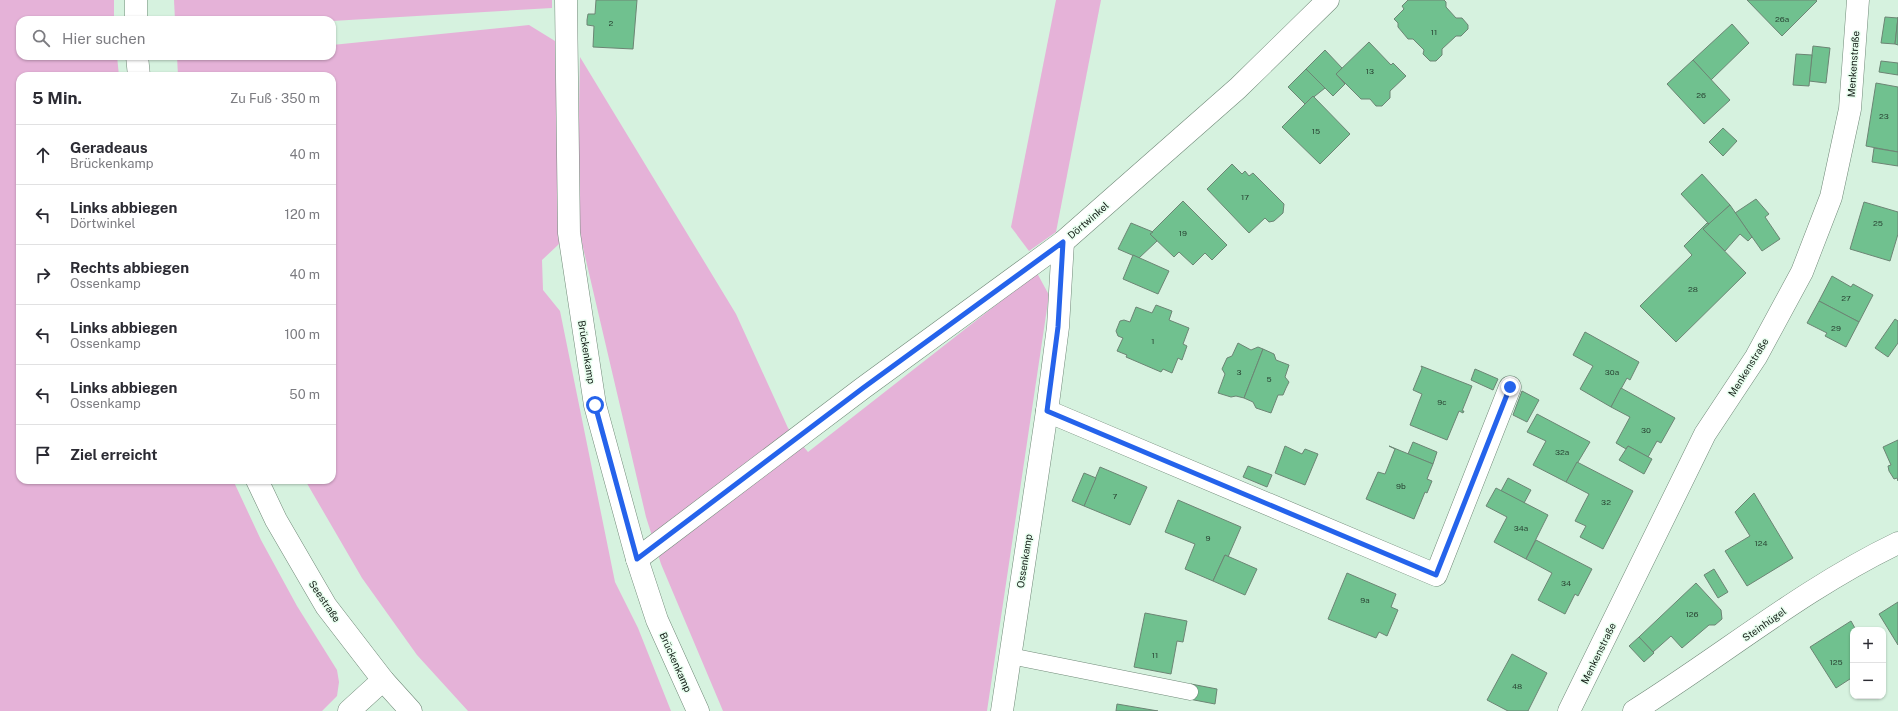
<!DOCTYPE html>
<html lang="de">
<meta charset="utf-8">
<style>
:root{--surface:#fff;--page:#f7f7f7;--text:#2b2b33;--muted:#7c7c81;--line:#e1e1e2}
body{margin:0;font-family:"Public Sans",sans-serif;background:var(--page);color:var(--text)}
.controls{position:absolute;right:12px;bottom:12px;display:grid;overflow:hidden;border-radius:8px;box-shadow:0 1px 3px #0004}
.controls button{width:36px;height:36px;display:grid;place-items:center;padding:0;border:0;border-bottom:1px solid var(--line);background:var(--surface);color:var(--text);font:20px sans-serif}
.stop{position:absolute;width:12px;height:12px;margin:-9px;border:3px solid #2563eb;border-radius:50%;background:#fff}
.stop.end{background:#2563eb;border-color:#fff;box-shadow:0 1px 4px #0008}
.list{margin:0;padding:0;list-style:none}
h2{display:flex;justify-content:space-between;align-items:center;height:52px;margin:0;padding:0 16px;font-size:17px}
h2 small{font-size:13px;font-weight:400;color:var(--muted)}
.list li{display:grid;grid-template-columns:26px 1fr auto;gap:12px;align-items:center;box-sizing:border-box;height:60px;padding:0 16px;border-top:1px solid var(--line)}
.list b{display:block;font-size:15px;white-space:nowrap}
.list p{margin:0;font-size:13px;white-space:nowrap;color:var(--muted)}
.list em{font-size:13px;font-style:normal;color:var(--muted)}
.icon{flex:none;width:22px;height:22px;fill:none;stroke:currentColor;stroke-width:2;stroke-linecap:round;stroke-linejoin:round}
.map{position:relative;flex:none;width:1898px;height:711px;overflow:hidden}
.search{position:absolute;background:var(--surface);box-shadow:0 1px 3px #0004;left:16px;top:16px;width:320px;height:44px;display:flex;align-items:center;gap:10px;box-sizing:border-box;padding:0 14px;border-radius:12px;color:var(--muted);font-size:15px}
.panel{position:absolute;background:var(--surface);box-shadow:0 1px 3px #0004;left:16px;top:72px;width:320px;height:412px;border-radius:12px}
.map>svg:first-child{display:block}
</style>
<div class="map">
<svg width="1898" height="711" viewBox="0 0 1898 711">
<rect width="100%" height="100%" fill="#d6f2df"/>
<g fill="#e5b2d8">
<polygon points="0,0 114,0 114,20 20,20 20,56 117,56 119,76 20,76 20,480 233,480 261,540 297,606 337,670 339,682 337,696 322,711 0,711"/>
<polygon points="174,0 552,0 552,8 332,21 175,20"/>
<polygon points="1056,0 1101,0 1056,232 1029,251 1011,227"/>
<polygon points="529,25 555,41 559,244 542,260 543,290 560,311 615,582 638,628 671,711 468,711 417,655 362,578 305,480 332,480 332,76 178,76 177,56 332,56 332,45"/>
<polygon points="580,57 736,314 788,428 808,452 1037,273 1049,295 987,711 723,711 661,564 646,517 577,222"/>
</g>
<g fill="#70c18f" stroke="#6c8574">
<polygon points="596,0 637,0 633,49 593,47 594,26 587,25 587,20 588,14 595,14"/>
<polygon points="1408,0 1444,0 1446,2 1446,7 1456,18 1462,18 1468,25 1468,29 1461,36 1456,36 1442,49 1442,55 1436,61 1430,61 1423,54 1424,50 1413,39 1408,39 1398,27 1398,23 1394,19 1404,9 1402,6"/>
<polygon points="1747,0 1816,0 1817,1 1782,36"/>
<polygon points="1885,17 1898,18 1895,44 1881,43"/>
<polygon points="1898,17 1898,45 1895,44"/>
<polygon points="1732,24 1749,43 1711,80 1693,60"/>
<polygon points="1369,42 1391,65 1393,63 1406,76 1390,91 1390,98 1382,106 1376,106 1370,99 1361,99 1336,74"/>
<polygon points="1813,46 1830,48 1826,83 1809,81"/>
<polygon points="1325,50 1342,68 1336,74 1345,84 1333,96 1306,69"/>
<polygon points="1796,54 1812,55 1809,86 1793,85"/>
<polygon points="1693,60 1730,100 1704,124 1667,84"/>
<polygon points="1881,61 1898,63 1898,75 1879,72"/>
<polygon points="1306,69 1325,88 1305,104 1288,87"/>
<polygon points="1876,83 1898,87 1898,152 1866,146"/>
<polygon points="1313,96 1350,134 1320,164 1282,127"/>
<polygon points="1723,128 1737,141 1723,156 1709,142"/>
<polygon points="1874,148 1898,152 1898,166 1872,162"/>
<polygon points="1232,164 1242,174 1245,171 1249,176 1253,173 1284,204 1283,213 1274,221 1269,222 1265,218 1249,233 1207,189"/>
<polygon points="1702,174 1730,205 1709,224 1681,194"/>
<polygon points="1756,199 1769,214 1765,217 1780,239 1762,251 1735,213"/>
<polygon points="1183,201 1227,245 1212,260 1205,253 1193,265 1179,252 1174,257 1150,234"/>
<polygon points="1864,202 1898,212 1898,234 1890,261 1850,249"/>
<polygon points="1730,205 1752,237 1748,241 1740,234 1725,251 1703,229"/>
<polygon points="1131,223 1153,232 1150,234 1157,241 1139,258 1118,249"/>
<polygon points="1707,223 1709,224 1703,229 1746,273 1676,342 1640,306 1692,255 1684,246"/>
<polygon points="1133,255 1169,271 1158,294 1123,279"/>
<polygon points="1832,276 1851,287 1853,284 1873,295 1859,322 1819,301"/>
<polygon points="1819,301 1859,322 1846,347 1825,336 1827,333 1807,323"/>
<polygon points="1156,305 1172,311 1169,320 1189,328 1183,344 1187,346 1182,360 1178,358 1172,373 1163,369 1161,372 1126,357 1127,355 1117,351 1123,338 1118,336 1116,331 1120,321 1124,320 1130,322 1136,307 1152,313"/>
<polygon points="1895,319 1898,321 1898,343 1888,357 1875,348"/>
<polygon points="1585,332 1639,362 1630,380 1627,378 1611,407 1580,389 1593,366 1573,355"/>
<polygon points="1238,343 1251,350 1258,347 1263,349 1244,398 1236,396 1231,397 1218,393 1225,374 1222,369 1227,358 1232,356"/>
<polygon points="1263,349 1274,354 1276,360 1289,365 1285,377 1289,382 1286,388 1283,395 1278,395 1271,413 1256,408 1253,402 1244,398"/>
<polygon points="1421,366 1472,386 1462,411 1464,411 1463,413 1459,411 1447,440 1410,425 1422,394 1413,390 1422,368"/>
<polygon points="1475,369 1498,379 1493,390 1471,380"/>
<polygon points="1621,388 1675,418 1661,443 1657,441 1648,457 1628,446 1626,449 1616,443 1630,417 1611,407"/>
<polygon points="1522,391 1539,400 1527,422 1513,415"/>
<polygon points="1537,414 1590,442 1566,482 1533,465 1546,441 1527,432"/>
<polygon points="1898,440 1898,481 1897,478 1894,479 1889,471 1888,466 1891,465 1883,447"/>
<polygon points="1413,442 1437,452 1433,464 1408,454"/>
<polygon points="1285,446 1302,454 1305,449 1318,454 1305,485 1275,473"/>
<polygon points="1389,446 1433,464 1427,479 1432,481 1427,493 1425,492 1414,519 1366,499 1378,472 1385,474 1395,449"/>
<polygon points="1628,446 1652,459 1644,474 1619,460"/>
<polygon points="1577,462 1633,491 1603,549 1580,537 1586,526 1575,521 1589,494 1566,482"/>
<polygon points="1248,466 1272,475 1267,487 1243,477"/>
<polygon points="1100,467 1147,487 1130,525 1084,506"/>
<polygon points="1084,473 1096,478 1084,506 1072,501"/>
<polygon points="1508,478 1531,490 1524,503 1501,491"/>
<polygon points="1496,488 1548,515 1526,559 1494,542 1507,517 1486,506"/>
<polygon points="1754,493 1793,558 1747,586 1725,551 1750,536 1735,512"/>
<polygon points="1178,500 1241,527 1228,557 1225,555 1213,581 1185,569 1195,544 1165,532"/>
<polygon points="1536,540 1592,569 1578,596 1575,594 1565,614 1538,600 1552,573 1526,559"/>
<polygon points="1225,555 1257,569 1245,595 1213,581"/>
<polygon points="1714,569 1728,592 1718,598 1704,575"/>
<polygon points="1347,573 1396,594 1391,607 1398,610 1387,636 1379,632 1376,638 1328,619"/>
<polygon points="1696,583 1721,610 1722,619 1715,625 1709,625 1682,648 1671,636 1653,652 1639,637"/>
<polygon points="1898,602 1898,645 1879,614"/>
<polygon points="1145,613 1187,621 1183,642 1177,641 1171,674 1134,667"/>
<polygon points="1851,621 1856,630 1853,630 1853,677 1836,688 1810,647"/>
<polygon points="1639,637 1654,653 1644,662 1629,646"/>
<polygon points="1512,654 1547,673 1528,711 1508,711 1487,700"/>
<polygon points="1191,684 1217,689 1215,704 1189,699"/>
<polygon points="1117,704 1158,711 1116,711"/>
</g>
<g fill="none" stroke-linecap="round" stroke-linejoin="round">
<defs>
<polyline id="service" points="1010,656 1190,692"/>
<g id="minor">
<polyline points="566,0 569,233 595,405 637,559 657,620 698,711"/>
<polyline points="1047,411 1436,575 1510,387"/>
<polyline points="637,559 863,388 1063,242 1238,88 1328,0"/>
<polyline points="349,711 383,680"/>
<polyline points="1002,711 1047,411 1058,327 1063,242"/>
<polyline points="1569,711 1705,434 1756,357 1802,272 1831,197 1850,109 1858,0"/>
<path d="M1634,711C1722,656 1804,588 1898,543"/>
</g>
<g id="secondary">
<polyline points="136,0 136,20"/>
<polyline points="137,56 139,76"/>
<polyline points="257,480 276,520 326,606 383,680 411,711"/>
</g>
</defs>
<use href="#service" stroke="#708978" stroke-width="17"/>
<use href="#minor" stroke="#708978" stroke-width="23"/>
<use href="#secondary" stroke="#708978" stroke-width="23"/>
<use href="#service" stroke="#fff" stroke-width="16"/>
<use href="#minor" stroke="#fff" stroke-width="22"/>
<use href="#secondary" stroke="#fff" stroke-width="22"/>
</g>
<g fill="none" stroke-linecap="round" stroke-linejoin="round">
<polyline stroke="#2563eb" stroke-width="5" points="595,405 637,559 863,388 1063,242 1058,327 1047,411 1436,575 1510,387"/>
</g>
<g text-anchor="middle" dominant-baseline="central" stroke-width="3" stroke-linejoin="round" paint-order="stroke">
<g font-size="8" fill="#2a4534">
<text x="1782" y="19">26a</text>
<text x="611" y="23">2</text>
<text x="1434" y="32">11</text>
<text x="1370" y="71">13</text>
<text x="1701" y="95">26</text>
<text x="1884" y="116">23</text>
<text x="1316" y="131">15</text>
<text x="1245" y="197">17</text>
<text x="1878" y="223">25</text>
<text x="1183" y="233">19</text>
<text x="1693" y="289">28</text>
<text x="1846" y="298">27</text>
<text x="1836" y="328">29</text>
<text x="1153" y="341">1</text>
<text x="1239" y="372">3</text>
<text x="1612" y="372">30a</text>
<text x="1269" y="379">5</text>
<text x="1442" y="402">9c</text>
<text x="1646" y="430">30</text>
<text x="1562" y="452">32a</text>
<text x="1401" y="486">9b</text>
<text x="1115" y="496">7</text>
<text x="1606" y="502">32</text>
<text x="1521" y="528">34a</text>
<text x="1208" y="538">9</text>
<text x="1761" y="543">124</text>
<text x="1566" y="583">34</text>
<text x="1365" y="600">9a</text>
<text x="1692" y="614">126</text>
<text x="1155" y="655">11</text>
<text x="1836" y="662">125</text>
<text x="1517" y="686">48</text>
</g>
<g font-size="10" fill="#121c15" stroke="#e8feef">
<text transform="translate(1853 64) rotate(-86)">Menkenstraße</text>
<text transform="translate(1088 220) rotate(-41)">Dörtwinkel</text>
<text transform="translate(587 352) rotate(81)">Brückenkamp</text>
<text transform="translate(1748 367) rotate(-58)">Menkenstraße</text>
<text transform="translate(1024 561) rotate(-81)">Ossenkamp</text>
<text transform="translate(325 601) rotate(56)">Seestraße</text>
<text transform="translate(1764 624) rotate(-35)">Steinhügel</text>
<text transform="translate(1598 653) rotate(-64)">Menkenstraße</text>
<text transform="translate(676 662) rotate(66)">Brückenkamp</text>
</g>
</g>
</svg>
<div class="controls">
<button>+</button>
<button>−</button>
</div>
<div class="stop" style="left:595px;top:405px"></div>
<div class="stop end" style="left:1510px;top:387px"></div>
<div class="search"><svg class="icon" aria-label="search" viewBox="0 0 24 24"><circle cx="10" cy="10" r="6"/><path d="M15 15l6 6"/></svg>Hier suchen</div>
<section class="panel">
<h2>5 Min.<small>Zu Fuß · 350 m</small></h2>
<ul class="list">
<li><svg class="icon" aria-label="ahead" viewBox="0 0 24 24"><path d="M12 20V5M6 11l6-6 6 6"/></svg><div><b>Geradeaus</b><p>Brückenkamp</p></div><em>40 m</em></li>
<li><svg class="icon" aria-label="left" viewBox="0 0 24 24"><path d="M17 20v-9H6M10 6l-5 5 5 5"/></svg><div><b>Links abbiegen</b><p>Dörtwinkel</p></div><em>120 m</em></li>
<li><svg class="icon" aria-label="right" viewBox="0 0 24 24"><path d="M7 20v-9h11M14 6l5 5-5 5"/></svg><div><b>Rechts abbiegen</b><p>Ossenkamp</p></div><em>40 m</em></li>
<li><svg class="icon" aria-label="left" viewBox="0 0 24 24"><path d="M17 20v-9H6M10 6l-5 5 5 5"/></svg><div><b>Links abbiegen</b><p>Ossenkamp</p></div><em>100 m</em></li>
<li><svg class="icon" aria-label="left" viewBox="0 0 24 24"><path d="M17 20v-9H6M10 6l-5 5 5 5"/></svg><div><b>Links abbiegen</b><p>Ossenkamp</p></div><em>50 m</em></li>
<li><svg class="icon" aria-label="arrive" viewBox="0 0 24 24"><path d="M6 21V4h12l-3 4 3 4H6"/></svg><div><b>Ziel erreicht</b></div></li>
</ul>
</section>
</div>
